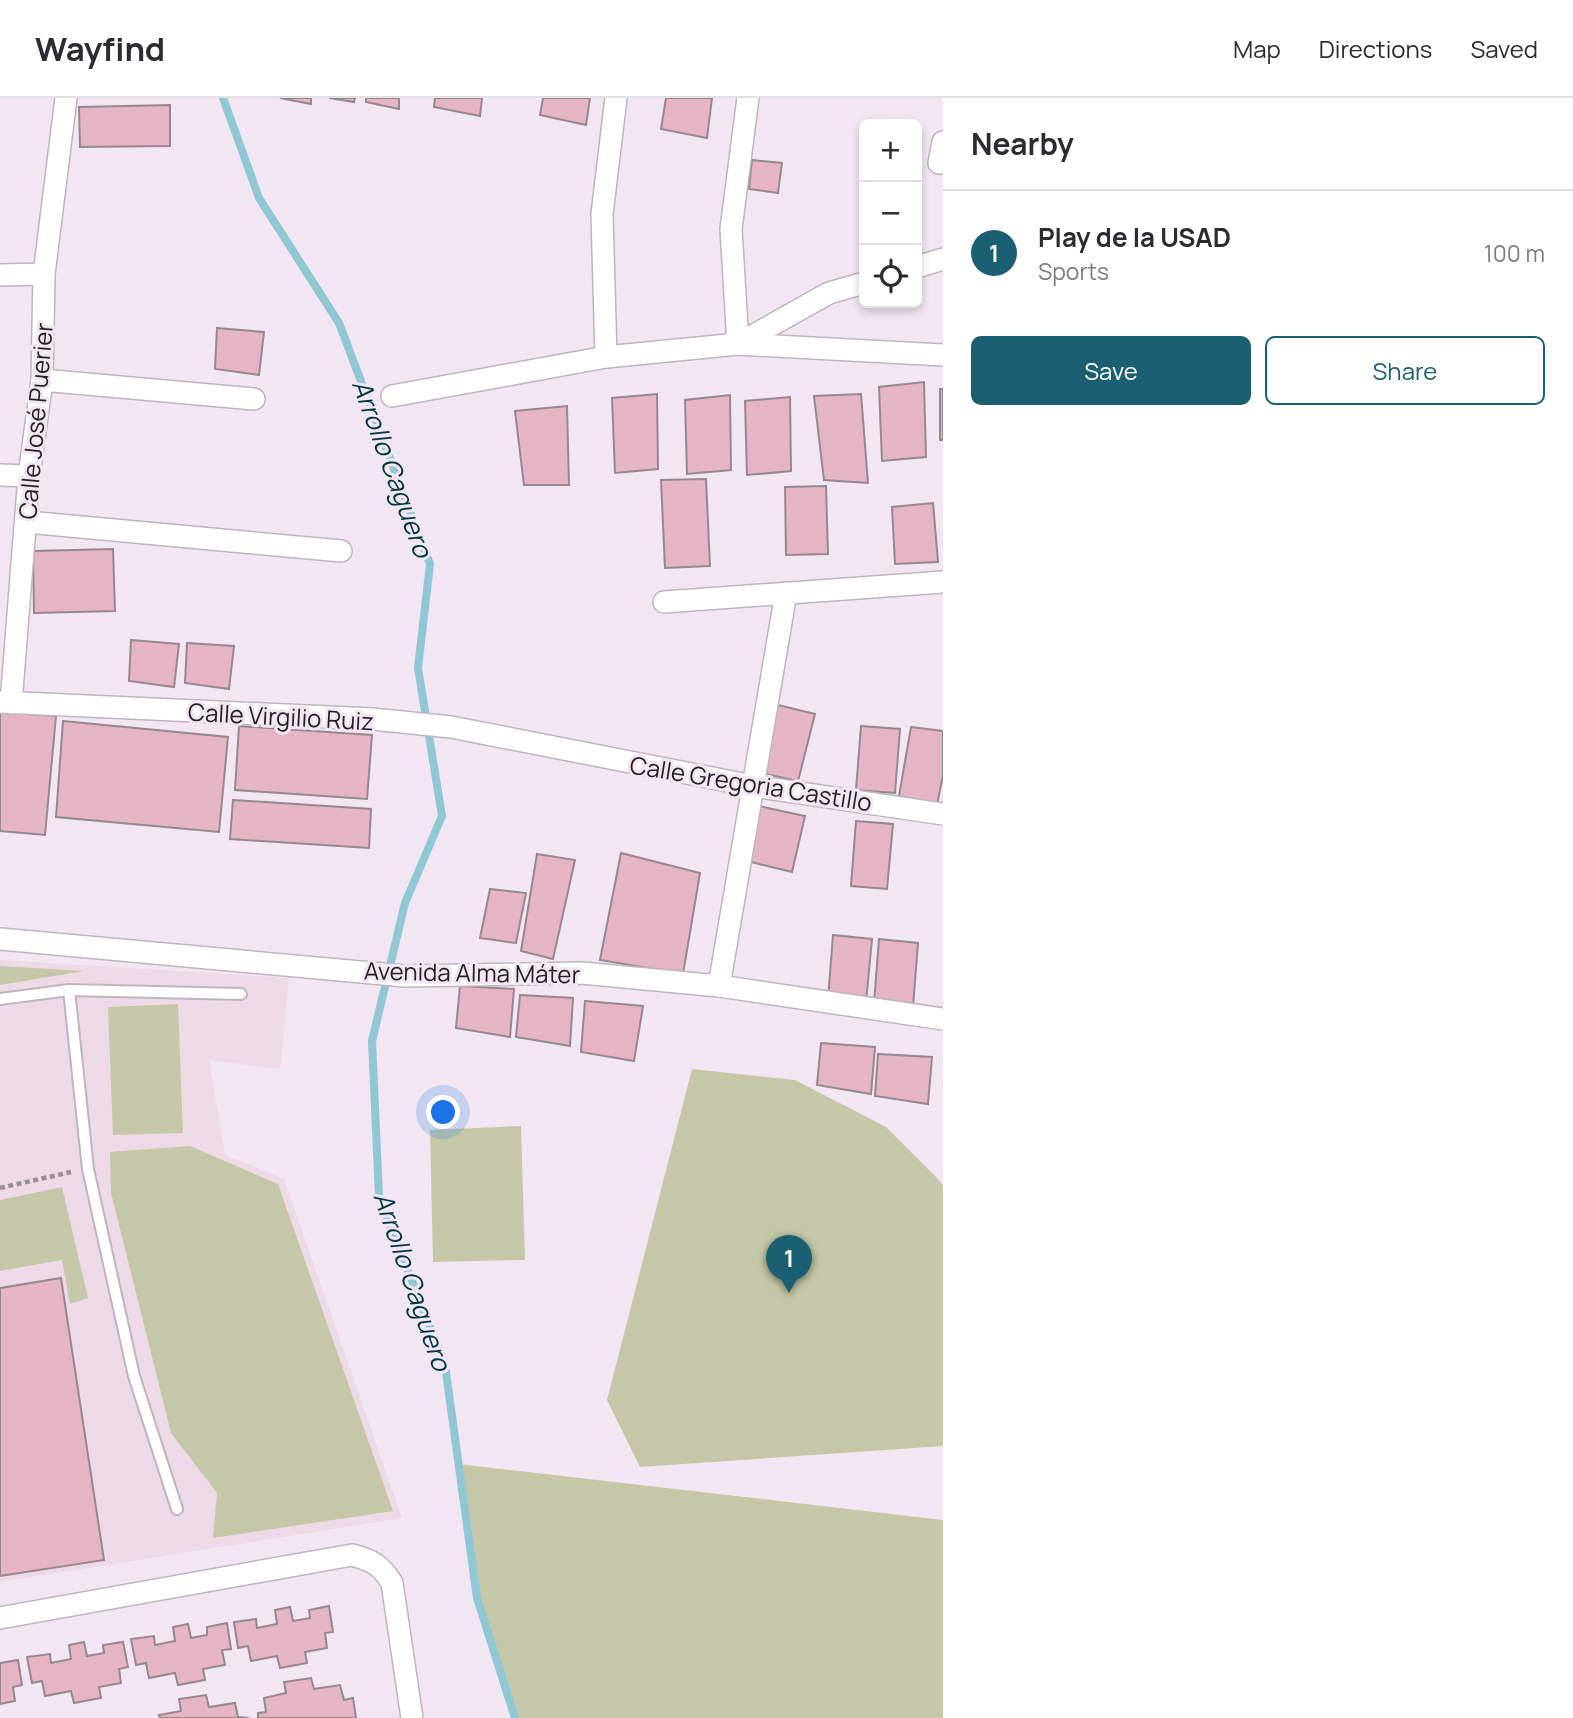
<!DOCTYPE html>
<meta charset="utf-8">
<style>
:root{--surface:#fff;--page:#f2f2f3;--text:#2b2b33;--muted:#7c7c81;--line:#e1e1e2;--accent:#1b6072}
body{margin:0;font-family:Manrope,sans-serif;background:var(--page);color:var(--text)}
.controls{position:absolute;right:21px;top:21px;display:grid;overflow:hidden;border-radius:10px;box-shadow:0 4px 10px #0003}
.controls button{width:63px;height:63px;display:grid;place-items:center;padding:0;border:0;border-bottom:2px solid var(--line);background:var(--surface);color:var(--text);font:35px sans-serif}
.you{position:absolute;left:444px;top:1015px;width:24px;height:24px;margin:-18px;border:5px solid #fff;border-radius:50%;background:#1a73e8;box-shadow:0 0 0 10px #1a73e833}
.badge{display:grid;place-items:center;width:46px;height:46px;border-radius:50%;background:var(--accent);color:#fff;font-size:23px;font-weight:700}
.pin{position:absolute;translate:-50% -58px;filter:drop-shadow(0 2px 4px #0008)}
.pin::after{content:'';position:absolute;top:37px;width:24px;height:21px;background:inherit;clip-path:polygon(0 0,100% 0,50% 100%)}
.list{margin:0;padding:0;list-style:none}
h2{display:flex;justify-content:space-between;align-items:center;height:91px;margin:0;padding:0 28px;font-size:30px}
h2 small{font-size:23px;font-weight:400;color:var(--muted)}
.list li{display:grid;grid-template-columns:46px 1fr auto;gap:21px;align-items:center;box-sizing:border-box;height:126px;padding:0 28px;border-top:2px solid var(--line)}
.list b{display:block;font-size:26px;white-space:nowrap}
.list p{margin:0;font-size:23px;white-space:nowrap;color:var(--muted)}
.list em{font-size:23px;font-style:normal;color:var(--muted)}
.actions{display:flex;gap:14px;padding:21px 28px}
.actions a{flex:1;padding:16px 0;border:2px solid var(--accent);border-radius:10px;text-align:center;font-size:24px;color:var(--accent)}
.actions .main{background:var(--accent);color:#fff}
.icon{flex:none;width:38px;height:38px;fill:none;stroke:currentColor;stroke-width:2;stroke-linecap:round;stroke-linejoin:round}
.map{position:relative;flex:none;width:943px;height:1620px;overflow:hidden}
header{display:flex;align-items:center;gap:42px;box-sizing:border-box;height:98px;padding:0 35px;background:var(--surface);border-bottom:2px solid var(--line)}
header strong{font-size:33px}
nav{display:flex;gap:38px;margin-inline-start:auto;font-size:24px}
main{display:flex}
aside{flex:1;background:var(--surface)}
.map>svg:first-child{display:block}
</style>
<header>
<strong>Wayfind</strong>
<nav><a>Map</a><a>Directions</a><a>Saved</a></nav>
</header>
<main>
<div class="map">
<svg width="943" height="1620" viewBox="0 0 943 1620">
<rect width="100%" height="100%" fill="#f1e6f1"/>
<polygon fill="#eed9e7" points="0,862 289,880 280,971 209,962 225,1057 284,1081 402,1420 0,1484"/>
<g fill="#c5c8a8">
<polygon points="0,868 84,873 0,887"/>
<polygon points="178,906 183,1035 113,1037 108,909"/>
<polygon points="692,971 795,982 886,1029 939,1082 943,1088 943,1348 640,1369 607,1302"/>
<polygon points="521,1028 525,1162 433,1164 430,1032"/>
<polygon points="190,1048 278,1086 393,1413 213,1440 217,1395 171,1335 111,1095 110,1054"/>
<polygon points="62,1089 88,1200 70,1206 62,1162 0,1173 0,1102"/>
<polygon points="458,1366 943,1422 943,1620 515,1620 477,1500"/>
</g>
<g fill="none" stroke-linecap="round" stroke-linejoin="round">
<polyline stroke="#90c7d5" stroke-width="8" points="223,0 259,100 339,225 430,466 418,570 442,718 405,805 372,943 379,1099 445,1267 477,1500 515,1620"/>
</g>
<g fill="#e6b5c5" stroke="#96888c" stroke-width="2">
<polygon points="280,0 311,0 311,6"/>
<polygon points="329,0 355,0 354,4"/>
<polygon points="366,0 399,0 399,11 366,4"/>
<polygon points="435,0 482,0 480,18 434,9"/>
<polygon points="543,0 590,0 586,27 540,17"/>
<polygon points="666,0 712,0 707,40 661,31"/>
<polygon points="170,7 170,48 80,49 79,9"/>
<polygon points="752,62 782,65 778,95 749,91"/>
<polygon points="217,230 264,234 259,277 215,271"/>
<polygon points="924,284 926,359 882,363 879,289"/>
<rect x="940" y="291" width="3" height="51"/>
<polygon points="657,296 658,371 615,375 612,300"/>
<polygon points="861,296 868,385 824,382 814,298"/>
<polygon points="730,297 731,372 687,376 685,302"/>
<polygon points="790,299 791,373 747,377 745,303"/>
<polygon points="567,308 569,387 524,387 515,313"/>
<polygon points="706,381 710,468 665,470 661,382"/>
<polygon points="826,388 828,456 786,457 785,389"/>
<polygon points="933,405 938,464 895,466 892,409"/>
<polygon points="113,451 115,513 34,515 33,453"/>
<polygon points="131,542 179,546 174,589 129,583"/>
<polygon points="187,545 234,548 229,591 185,585"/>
<polygon points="778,607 815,616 798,683 761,675"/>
<polygon points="0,614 56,618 45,737 0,733"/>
<polygon points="63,623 228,639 219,734 56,719"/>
<polygon points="239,628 372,637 367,701 235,692"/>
<polygon points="861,628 900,631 895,695 856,692"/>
<polygon points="911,629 943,633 943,677 937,707 899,698"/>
<polygon points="233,702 371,711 369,750 230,741"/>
<polygon points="759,708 805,718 792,774 747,763"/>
<polygon points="856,723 893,726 887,791 851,788"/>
<polygon points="621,755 700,775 683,876 600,862"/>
<polygon points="537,756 575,762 553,861 521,853"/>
<polygon points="490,791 526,795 516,845 480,840"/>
<polygon points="833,837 872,841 866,904 828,901"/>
<polygon points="879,841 918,845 913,909 874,905"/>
<polygon points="460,888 514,891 510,939 456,930"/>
<polygon points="520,897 573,900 570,948 516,939"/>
<polygon points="585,903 643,908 634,963 581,954"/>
<polygon points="821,945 875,949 871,996 817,987"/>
<polygon points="878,956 932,959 928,1006 875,998"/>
<polygon points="61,1180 104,1462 0,1478 0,1190"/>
<polygon points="329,1508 333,1534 325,1535 327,1550 305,1554 307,1565 280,1570 277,1558 251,1563 248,1548 238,1550 234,1524 256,1521 257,1530 277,1526 275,1512 290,1509 293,1523 310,1520 309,1512"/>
<polygon points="227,1525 231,1551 222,1552 225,1567 203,1571 205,1582 178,1587 175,1575 149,1580 146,1565 136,1567 131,1541 154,1538 155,1547 175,1543 173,1529 188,1526 191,1540 207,1537 207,1529"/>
<polygon points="84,1544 87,1558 104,1555 103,1547 123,1544 128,1569 119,1571 121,1585 99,1589 101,1600 74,1605 71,1593 45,1598 42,1583 32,1585 27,1559 50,1556 51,1565 71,1561 69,1547"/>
<polygon points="18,1562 22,1587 13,1589 15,1603 0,1606 0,1565"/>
<polygon points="311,1580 314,1591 340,1587 344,1602 353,1600 356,1620 258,1620 258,1615 266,1614 264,1600 286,1595 284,1584"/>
<polygon points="206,1597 209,1609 235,1605 238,1619 249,1620 160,1620 159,1617 181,1613 179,1601"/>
</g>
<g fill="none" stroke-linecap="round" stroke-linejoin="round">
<defs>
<g id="service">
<polyline points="69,892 88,1071 134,1278 177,1411"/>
<polyline points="0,901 69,892 241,896"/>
</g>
<g id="minor">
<polyline points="943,44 939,65 943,64"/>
<polyline points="917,169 943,161"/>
<polyline points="0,177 44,176"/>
<polyline points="738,246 731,131 748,0"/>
<polyline points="738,246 829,195 864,185"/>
<polyline points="606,259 602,116 616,0"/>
<polyline points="42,282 254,301"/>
<polyline points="392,298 606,259 738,246 943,257"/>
<polyline points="0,377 29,378"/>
<polyline points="27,424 341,453"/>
<polyline points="664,504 943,484"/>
<polyline points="0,604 372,621 451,629 753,688 943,716"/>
<polyline points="11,605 29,378 42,282 44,176 66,0"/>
<polyline points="0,841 405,878 582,875 719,888 943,921"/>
<polyline points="719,888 786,495"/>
<path d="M0,1520L352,1457C372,1462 381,1467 392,1485L412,1620"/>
</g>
</defs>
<use href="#service" stroke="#bfb5bf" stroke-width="14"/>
<use href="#minor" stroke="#bfb5bf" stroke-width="24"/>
<polyline stroke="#989098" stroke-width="4.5" stroke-dasharray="5 3.5" stroke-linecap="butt" points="0,1090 71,1074"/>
<use href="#service" stroke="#fff" stroke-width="10"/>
<use href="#minor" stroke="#fff" stroke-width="21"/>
</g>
<g text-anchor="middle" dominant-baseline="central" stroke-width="6" stroke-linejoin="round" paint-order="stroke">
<g font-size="24" fill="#231f23" stroke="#f1e6f1">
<text transform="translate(35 323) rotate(-85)">Calle José Puerier</text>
<text transform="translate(281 618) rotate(3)">Calle Virgilio Ruiz</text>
<text transform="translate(751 685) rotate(9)">Calle Gregoria Castillo</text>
<text transform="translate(472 874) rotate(1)">Avenida Alma Máter</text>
</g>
<g font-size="26" font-style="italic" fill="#003641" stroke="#f1e6f1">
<text transform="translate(393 370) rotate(70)">Arrollo Caguero</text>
<text transform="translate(413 1183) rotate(71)">Arrollo Caguero</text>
</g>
</g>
</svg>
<div class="controls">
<button>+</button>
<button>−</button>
<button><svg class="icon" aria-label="locate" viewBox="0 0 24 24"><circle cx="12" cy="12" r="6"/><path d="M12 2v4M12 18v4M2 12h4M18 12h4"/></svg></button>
</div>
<div class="you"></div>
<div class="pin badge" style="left:789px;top:1195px">1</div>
</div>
<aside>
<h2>Nearby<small></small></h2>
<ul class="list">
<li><span class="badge">1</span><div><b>Play de la USAD</b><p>Sports</p></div><em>100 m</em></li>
</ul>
<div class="actions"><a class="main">Save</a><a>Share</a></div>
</aside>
</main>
